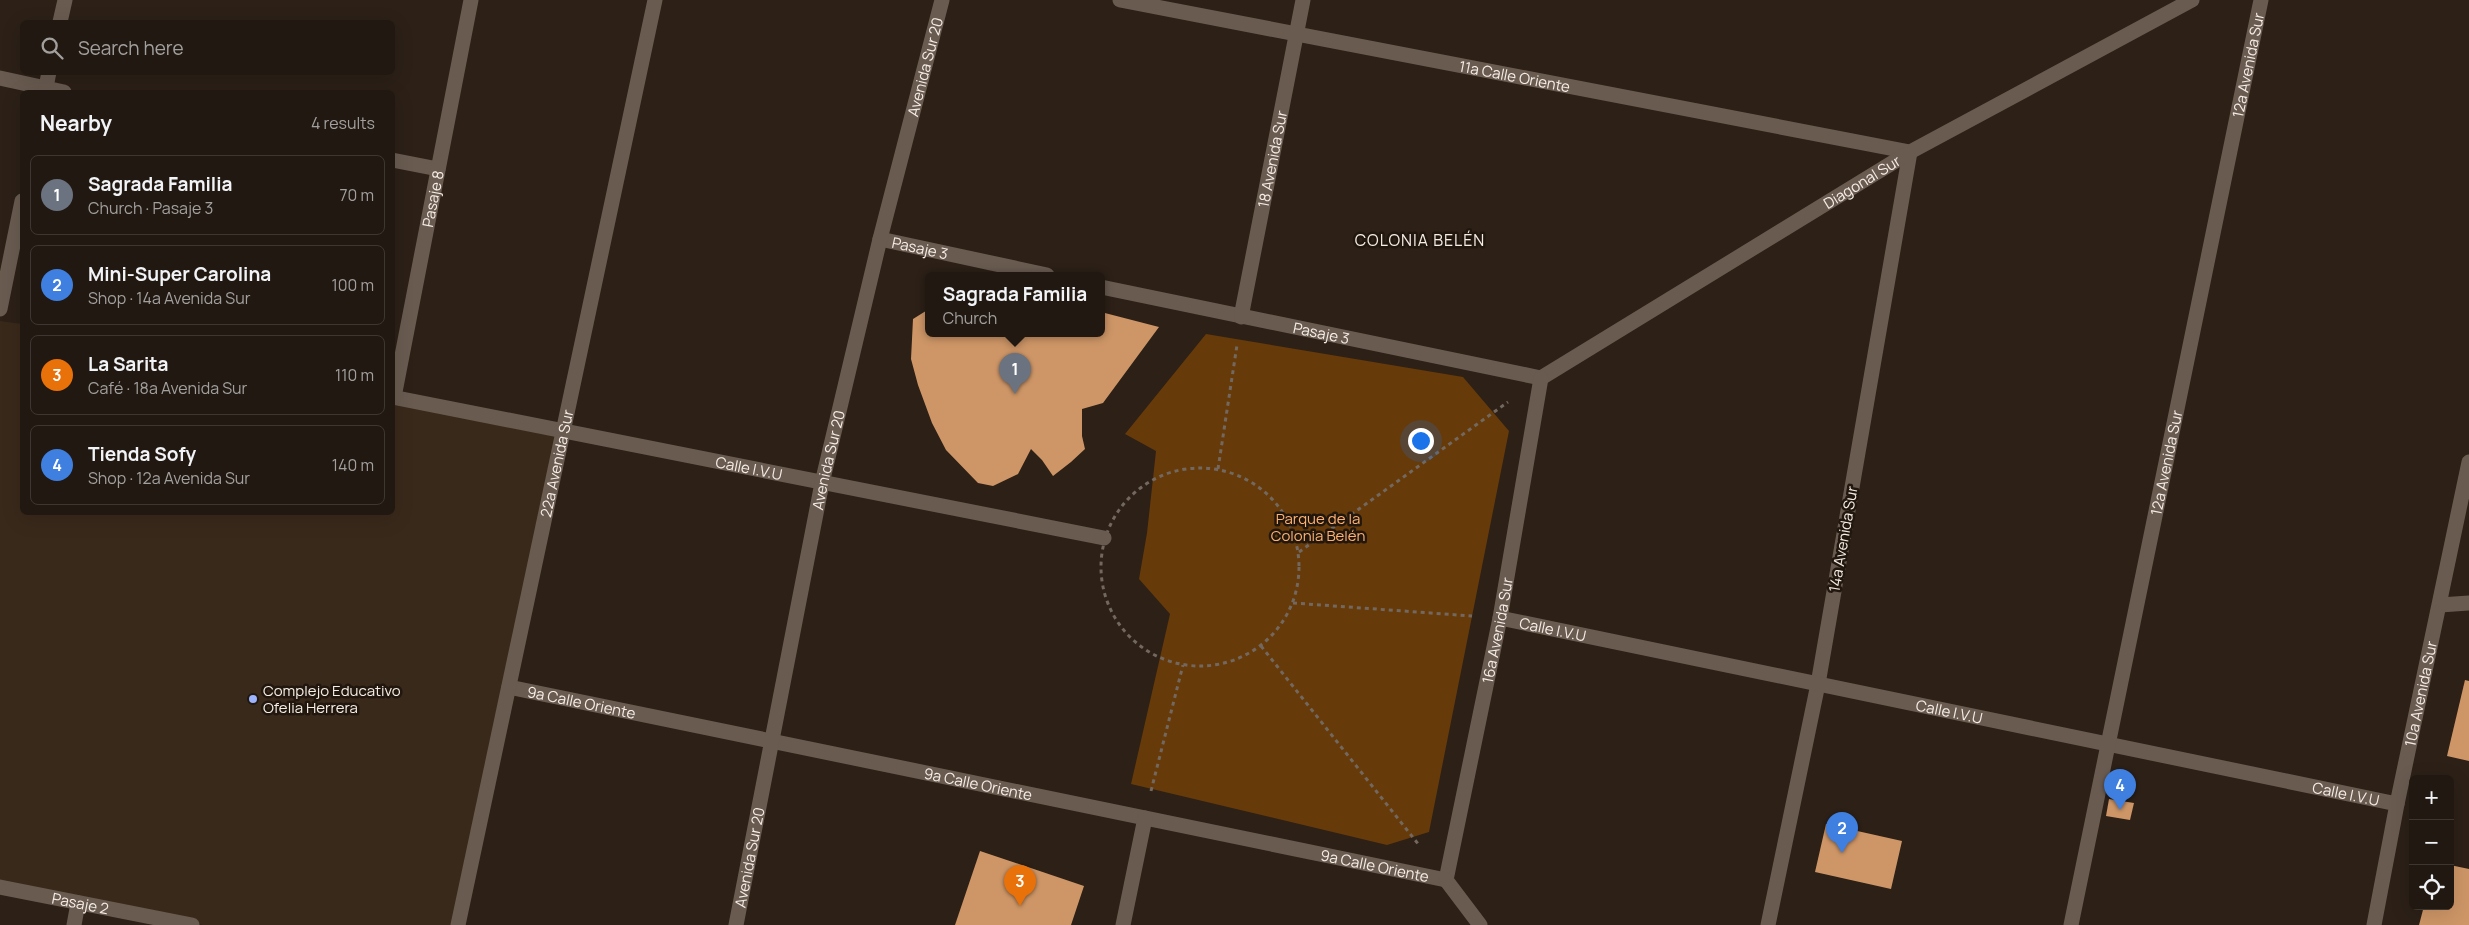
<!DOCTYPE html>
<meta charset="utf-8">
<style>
:root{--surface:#211811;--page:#29211a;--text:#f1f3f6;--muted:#a2a09f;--line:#3e3731;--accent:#2563eb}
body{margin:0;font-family:Manrope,sans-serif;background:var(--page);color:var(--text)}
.controls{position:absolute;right:15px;bottom:15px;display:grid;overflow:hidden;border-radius:8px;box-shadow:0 5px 20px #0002}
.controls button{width:45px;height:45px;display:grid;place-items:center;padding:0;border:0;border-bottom:1px solid var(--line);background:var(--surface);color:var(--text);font:25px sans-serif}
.you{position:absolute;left:1420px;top:440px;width:18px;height:18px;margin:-12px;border:4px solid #fff;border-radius:50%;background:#1a73e8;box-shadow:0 0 0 8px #1a73e833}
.badge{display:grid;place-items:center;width:32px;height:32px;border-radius:50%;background:var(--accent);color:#fff;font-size:16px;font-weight:700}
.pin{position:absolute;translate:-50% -41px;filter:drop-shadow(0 1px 2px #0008)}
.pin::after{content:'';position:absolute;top:26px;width:18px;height:15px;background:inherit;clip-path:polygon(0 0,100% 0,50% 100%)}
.popup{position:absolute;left:925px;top:272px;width:180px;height:65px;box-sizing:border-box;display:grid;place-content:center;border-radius:8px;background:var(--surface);filter:drop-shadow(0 1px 4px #0005);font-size:16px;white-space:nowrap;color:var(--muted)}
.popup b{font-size:19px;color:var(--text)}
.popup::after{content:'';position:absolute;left:50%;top:100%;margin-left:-10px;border:10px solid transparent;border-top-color:var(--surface)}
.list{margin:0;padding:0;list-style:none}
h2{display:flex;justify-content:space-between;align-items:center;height:65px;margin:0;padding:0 20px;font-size:21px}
h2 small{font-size:16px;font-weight:400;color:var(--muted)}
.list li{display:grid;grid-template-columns:32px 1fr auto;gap:15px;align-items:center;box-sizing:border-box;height:80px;margin:0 10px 10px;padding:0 10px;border:1px solid var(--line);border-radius:8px}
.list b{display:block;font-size:19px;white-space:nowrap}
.list p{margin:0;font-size:16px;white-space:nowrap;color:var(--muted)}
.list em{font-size:16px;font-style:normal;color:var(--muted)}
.icon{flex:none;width:28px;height:28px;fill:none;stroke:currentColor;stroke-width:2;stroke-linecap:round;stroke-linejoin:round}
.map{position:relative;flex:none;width:2469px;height:925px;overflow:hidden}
.search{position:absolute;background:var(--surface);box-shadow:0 5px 20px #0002;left:20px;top:20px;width:375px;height:55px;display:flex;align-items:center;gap:12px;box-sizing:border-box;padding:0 18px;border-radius:8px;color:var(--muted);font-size:19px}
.panel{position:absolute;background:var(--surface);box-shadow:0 5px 20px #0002;left:20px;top:90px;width:375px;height:425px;border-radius:8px}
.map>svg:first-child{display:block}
</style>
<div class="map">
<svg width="2469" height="925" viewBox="0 0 2469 925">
<rect width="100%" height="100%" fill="#2c2017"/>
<polygon fill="#39291b" points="0,321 22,324 22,512 392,512 393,397 564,431 458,925 203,925 0,885"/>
<polygon fill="#673a09" points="1206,334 1463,377 1509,431 1429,832 1387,845 1131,784 1170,614 1139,579 1147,533 1156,451 1125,434"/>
<g fill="#ce9667">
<polygon points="929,309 929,333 1101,333 1101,312 1159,327 1103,403 1082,409 1082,436 1085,449 1071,462 1053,476 1042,460 1031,449 1018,474 993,486 978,483 946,450 932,423 918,385 911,359 913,319"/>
<polygon points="2465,680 2469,681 2469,761 2447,756"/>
<polygon points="2109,799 2134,803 2130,820 2106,816"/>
<polygon points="1826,824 1902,841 1891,889 1815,872"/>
<polygon points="980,851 1084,886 1071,925 955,925"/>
<polygon points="2450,865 2469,869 2469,925 2419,925 2424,906 2450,906"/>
</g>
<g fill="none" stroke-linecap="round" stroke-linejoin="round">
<g stroke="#72685f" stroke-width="3" stroke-dasharray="4 4" stroke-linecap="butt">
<circle cx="1200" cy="567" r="99"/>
<polyline points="1218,469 1237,345"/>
<polyline points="1299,552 1508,402"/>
<polyline points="1293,603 1472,616"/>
<polyline points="1261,646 1419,845"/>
<polyline points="1151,791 1183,665"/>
</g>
<polyline stroke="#695b50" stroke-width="15" points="2440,605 2469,603"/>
<g stroke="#695b50" stroke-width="15">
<path id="s1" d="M1120,0L1910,152L1818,684L1768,925"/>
<polyline points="0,78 64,92"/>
<polyline points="392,160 438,169"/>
<path id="s2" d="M880,239L1047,275"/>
<path id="s3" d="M1101,287L1541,378"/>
<path id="s4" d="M1241,317L1303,0"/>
<path id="s5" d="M1541,378L1910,152L2192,0"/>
<path id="s6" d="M392,397L1104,538"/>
<path id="s7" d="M394,397L471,0"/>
<path id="s8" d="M1500,618L2397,804"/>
<path id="s9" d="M509,687L1446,880"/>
<path id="s10" d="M1446,880L1500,618L1541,378"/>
<polyline points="1446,880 1480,925"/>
<path id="s11" d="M0,887L192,925"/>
<polyline points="74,925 78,903"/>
<path id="s12" d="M458,925L655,0"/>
<path id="s13" d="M736,925L822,483L880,239L942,0"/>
<polyline points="1123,925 1145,818"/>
<path id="s14" d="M2071,925L2261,0"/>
<path id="s15" d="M2374,925L2397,804L2469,462"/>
</g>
<g stroke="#695b50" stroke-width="15">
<polyline points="60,22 65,0"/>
<polyline points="45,92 49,72"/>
<polyline points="0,309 22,201"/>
</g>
</g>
<circle fill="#9cb4fd" stroke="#22170e" stroke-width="2" cx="253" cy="699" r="5"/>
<g text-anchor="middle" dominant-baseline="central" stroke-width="5" stroke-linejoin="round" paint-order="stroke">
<g font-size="15" fill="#f5ede6" stroke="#22170e">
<text stroke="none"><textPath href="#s14" startOffset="878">12a Avenida Sur</textPath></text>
<text stroke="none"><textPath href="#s13" startOffset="879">Avenida Sur 20</textPath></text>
<text stroke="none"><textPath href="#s1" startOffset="402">11a Calle Oriente</textPath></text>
<text stroke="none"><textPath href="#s4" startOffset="161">18 Avenida Sur</textPath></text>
<text stroke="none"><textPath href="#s5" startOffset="376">Diagonal Sur</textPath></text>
<text stroke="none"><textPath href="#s7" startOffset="202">Pasaje 8</textPath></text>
<text stroke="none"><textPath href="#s2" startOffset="41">Pasaje 3</textPath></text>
<text stroke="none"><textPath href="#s3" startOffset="225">Pasaje 3</textPath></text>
<text stroke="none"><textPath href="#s13" startOffset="474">Avenida Sur 20</textPath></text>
<text stroke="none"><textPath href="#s12" startOffset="472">22a Avenida Sur</textPath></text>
<text stroke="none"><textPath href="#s14" startOffset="472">12a Avenida Sur</textPath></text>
<text stroke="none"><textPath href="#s6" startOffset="364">Calle I.V.U</textPath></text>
<text transform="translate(1843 539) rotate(-80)">14a Avenida Sur</text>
<text stroke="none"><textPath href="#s8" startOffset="54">Calle I.V.U</textPath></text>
<text stroke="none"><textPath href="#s10" startOffset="255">16a Avenida Sur</textPath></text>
<text stroke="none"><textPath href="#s15" startOffset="236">10a Avenida Sur</textPath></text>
<text stroke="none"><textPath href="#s9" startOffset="74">9a Calle Oriente</textPath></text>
<text stroke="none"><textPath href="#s8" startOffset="459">Calle I.V.U</textPath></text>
<text stroke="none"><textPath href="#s9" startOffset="479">9a Calle Oriente</textPath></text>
<text stroke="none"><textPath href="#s8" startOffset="864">Calle I.V.U</textPath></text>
<text stroke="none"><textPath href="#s13" startOffset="69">Avenida Sur 20</textPath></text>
<text stroke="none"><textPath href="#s9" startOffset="884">9a Calle Oriente</textPath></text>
<text stroke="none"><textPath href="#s11" startOffset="82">Pasaje 2</textPath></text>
</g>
<g font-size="15" fill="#ffb26f" stroke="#22170e">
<text x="1318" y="518">Parque de la<tspan x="1318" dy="17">Colonia Belén</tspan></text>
</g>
<g font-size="15" fill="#f5ede6" stroke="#22170e" text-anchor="start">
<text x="263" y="690">Complejo Educativo<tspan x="263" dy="17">Ofelia Herrera</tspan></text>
</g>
<g font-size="16" letter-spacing="1" fill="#f5ede6" stroke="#22170e">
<text x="1420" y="240">COLONIA BELÉN</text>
</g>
</g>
</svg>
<div class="controls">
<button>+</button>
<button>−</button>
<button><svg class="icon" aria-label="locate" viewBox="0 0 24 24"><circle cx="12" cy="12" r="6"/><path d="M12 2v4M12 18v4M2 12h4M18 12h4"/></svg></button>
</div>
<div class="you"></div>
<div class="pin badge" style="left:1015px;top:394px;background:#6b7280">1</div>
<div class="popup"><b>Sagrada Familia</b>Church</div>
<div class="pin badge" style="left:1842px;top:853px;background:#3f7fe0">2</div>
<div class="pin badge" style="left:1020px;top:906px;background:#e8710a">3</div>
<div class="pin badge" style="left:2120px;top:810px;background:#3f7fe0">4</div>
<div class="search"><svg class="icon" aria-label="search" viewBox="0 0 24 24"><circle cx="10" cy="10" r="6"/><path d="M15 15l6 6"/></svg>Search here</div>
<section class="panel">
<h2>Nearby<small>4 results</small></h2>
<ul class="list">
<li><span class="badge" style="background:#6b7280">1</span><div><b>Sagrada Familia</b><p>Church · Pasaje 3</p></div><em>70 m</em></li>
<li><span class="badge" style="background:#3f7fe0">2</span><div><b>Mini-Super Carolina</b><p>Shop · 14a Avenida Sur</p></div><em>100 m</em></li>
<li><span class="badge" style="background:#e8710a">3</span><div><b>La Sarita</b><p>Café · 18a Avenida Sur</p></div><em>110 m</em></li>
<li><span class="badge" style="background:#3f7fe0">4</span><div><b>Tienda Sofy</b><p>Shop · 12a Avenida Sur</p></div><em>140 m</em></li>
</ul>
</section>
</div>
